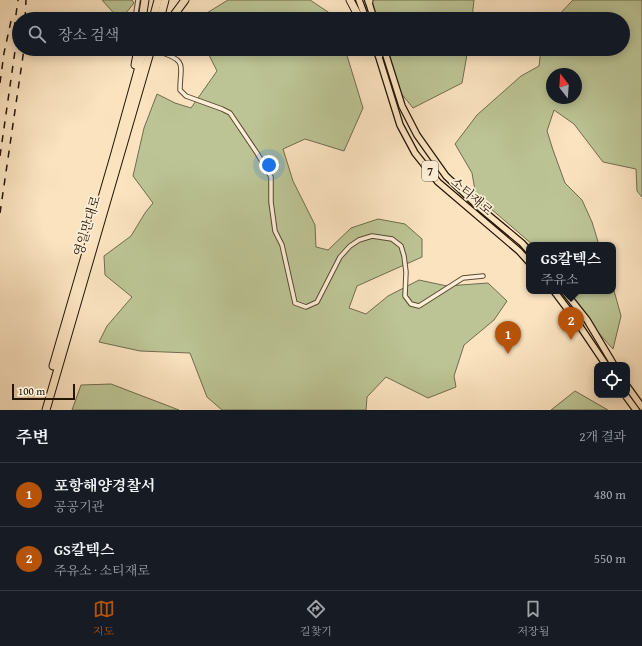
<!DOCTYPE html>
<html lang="ko">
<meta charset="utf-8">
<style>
:root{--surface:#171b24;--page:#20242c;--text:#f1f3f6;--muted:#9ea1a6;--line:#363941;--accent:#b45309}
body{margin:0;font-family:"Gentium Book Plus","Noto Serif KR",serif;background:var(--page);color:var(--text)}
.controls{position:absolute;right:12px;bottom:12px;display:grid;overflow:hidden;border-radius:8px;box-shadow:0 2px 10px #0003}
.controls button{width:36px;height:36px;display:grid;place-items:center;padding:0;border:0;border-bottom:1px solid var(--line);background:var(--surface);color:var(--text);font:20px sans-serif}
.compass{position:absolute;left:546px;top:68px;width:36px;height:36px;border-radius:50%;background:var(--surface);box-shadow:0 2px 10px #0003;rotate:343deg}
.scale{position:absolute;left:12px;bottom:10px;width:63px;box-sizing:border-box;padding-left:4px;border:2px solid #241503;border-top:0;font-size:11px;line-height:14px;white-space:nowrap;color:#241503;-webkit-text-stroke:3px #fcedd6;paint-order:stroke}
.you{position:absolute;left:269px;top:165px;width:14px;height:14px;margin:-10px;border:3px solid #fff;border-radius:50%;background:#1a73e8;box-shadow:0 0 0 6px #1a73e833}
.badge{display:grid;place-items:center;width:26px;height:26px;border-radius:50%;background:var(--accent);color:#fff;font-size:13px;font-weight:700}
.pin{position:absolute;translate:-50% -33px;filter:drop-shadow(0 1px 2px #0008)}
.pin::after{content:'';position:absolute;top:21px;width:14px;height:12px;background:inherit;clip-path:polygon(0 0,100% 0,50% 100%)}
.popup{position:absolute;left:526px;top:242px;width:90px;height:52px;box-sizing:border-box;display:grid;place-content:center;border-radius:8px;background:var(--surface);filter:drop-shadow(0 1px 3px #0005);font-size:13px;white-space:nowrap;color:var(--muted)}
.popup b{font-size:15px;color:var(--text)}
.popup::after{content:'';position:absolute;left:50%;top:100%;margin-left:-8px;border:8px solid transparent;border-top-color:var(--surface)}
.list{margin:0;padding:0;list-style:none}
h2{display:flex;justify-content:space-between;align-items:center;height:52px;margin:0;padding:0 16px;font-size:17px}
h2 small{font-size:13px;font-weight:400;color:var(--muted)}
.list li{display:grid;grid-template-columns:26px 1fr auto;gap:12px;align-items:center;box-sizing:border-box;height:64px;padding:0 16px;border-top:1px solid var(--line)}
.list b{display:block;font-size:15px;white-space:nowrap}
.list p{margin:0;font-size:13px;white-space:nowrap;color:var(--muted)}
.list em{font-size:13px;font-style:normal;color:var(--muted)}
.icon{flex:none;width:22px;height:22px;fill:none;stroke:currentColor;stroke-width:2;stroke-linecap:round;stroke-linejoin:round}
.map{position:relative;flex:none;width:642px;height:410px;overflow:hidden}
.search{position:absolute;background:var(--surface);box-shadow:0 2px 10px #0003;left:12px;right:12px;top:12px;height:44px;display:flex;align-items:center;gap:10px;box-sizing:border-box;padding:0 14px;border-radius:22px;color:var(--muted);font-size:15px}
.sheet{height:180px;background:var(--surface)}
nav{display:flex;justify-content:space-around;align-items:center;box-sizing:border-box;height:56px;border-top:1px solid var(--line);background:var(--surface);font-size:11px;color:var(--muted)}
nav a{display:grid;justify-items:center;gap:2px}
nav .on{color:var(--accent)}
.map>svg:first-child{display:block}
</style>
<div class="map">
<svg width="642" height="410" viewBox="0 0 642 410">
<rect width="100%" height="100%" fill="#fbe3c0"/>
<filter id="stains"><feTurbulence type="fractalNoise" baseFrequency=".005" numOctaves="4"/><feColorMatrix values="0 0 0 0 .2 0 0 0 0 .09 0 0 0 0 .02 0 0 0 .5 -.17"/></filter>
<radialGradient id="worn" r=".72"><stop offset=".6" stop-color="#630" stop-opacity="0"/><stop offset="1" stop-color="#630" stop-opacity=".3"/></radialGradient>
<g fill="#bcc495" stroke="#706c4c" fill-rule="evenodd">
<polygon points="102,0 132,0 134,3 121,19 119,19"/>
<polygon points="228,0 310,0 334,16 336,19 197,19"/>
<polygon points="369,0 474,0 472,19 373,19"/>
<path d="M573,0H642V197L637,191L636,169L603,162L574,124L554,110L547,131L553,150L565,183L582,200L592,222L599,245H533L476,196L472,173L455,144L477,115L521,76L539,66L541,49H623V19H555ZM552,74H576V98H552Z"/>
<polygon points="206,49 345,49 363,108 344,151 305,139 283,149 293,181 315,225 316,247 328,250 351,228 378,219 405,224 422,239 422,257 357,286 349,308 366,314 388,296 419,280 447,286 488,283 507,301 494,320 464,345 454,376 456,387 428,398 386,377 367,397 366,410 222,410 207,397 190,353 140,351 99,342 107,326 132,297 105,275 104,256 131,236 145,213 153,203 133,176 144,128 157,94 175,103 191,108 217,71"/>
<polygon points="384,49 468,49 462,83 413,108 400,92"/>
<polygon points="613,287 621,316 613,349 561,291 613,291"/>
<polygon points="111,384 179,410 72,410 81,385"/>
<polygon points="575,391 608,410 551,410"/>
</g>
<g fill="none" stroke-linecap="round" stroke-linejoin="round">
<defs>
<g id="street">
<polyline points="135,19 138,0"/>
<path d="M160,52C188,61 180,65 180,90L186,96L222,109L230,113L257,153L271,177V202L275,231L282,245L295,303L306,307L317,302L340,257L350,246L359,240L372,236L392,239L401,246L404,256L406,272L405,296L411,304L419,306L463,278L483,276"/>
</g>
<g id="primary">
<polyline points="359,0 366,19"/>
<polyline points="368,0 374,19"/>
<polyline points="384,49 402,106 417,135 446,176 480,208 522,243 529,251"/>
<polyline points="377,51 400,125 415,153 438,182 519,251 529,262"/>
<polyline points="554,291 575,319 606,365"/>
<polyline points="564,291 587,320 614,365"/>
<polyline points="627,386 642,407"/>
<polyline points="625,395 636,410"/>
</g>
<g id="highway">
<polyline points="350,0 360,19"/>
<polyline points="369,0 369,1"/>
<polyline points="142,19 145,0"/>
<polyline points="153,19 158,0"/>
<polyline points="160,19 165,0"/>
<polyline points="171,19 185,0"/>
<polyline points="375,49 379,55"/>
<polyline points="135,65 138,49"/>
<polyline points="53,366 115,153 144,49"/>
<polyline points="46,410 151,49"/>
</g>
</defs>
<use href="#street" stroke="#5a4832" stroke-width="5.5"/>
<use href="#primary" stroke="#241503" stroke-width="8"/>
<use href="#highway" stroke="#241503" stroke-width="9"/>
<use href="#street" stroke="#fcedd6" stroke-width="3.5"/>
<use href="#primary" stroke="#fbe3c0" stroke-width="5.5"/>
<use href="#highway" stroke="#fbe3c0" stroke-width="7"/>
<g stroke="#241503" stroke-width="1.5" stroke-dasharray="7 7" stroke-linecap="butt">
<polyline points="25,19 26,0"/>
<polyline points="14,29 18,0"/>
<polyline points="0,83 4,53 11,21"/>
<polyline points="0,156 19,23"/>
<polyline points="0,213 24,49"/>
</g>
</g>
<g text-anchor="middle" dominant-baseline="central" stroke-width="3.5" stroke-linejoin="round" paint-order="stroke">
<rect fill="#fcedd6" stroke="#655642" stroke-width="1" x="422" y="161" width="16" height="20" rx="3"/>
<g font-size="12" font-weight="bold" fill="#241503">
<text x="430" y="171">7</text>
</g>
<g font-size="13" fill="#241503" stroke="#fcedd6">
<text transform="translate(472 196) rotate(41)">소티재로</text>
<text transform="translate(87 226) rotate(-73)">영일만대로</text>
</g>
</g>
<rect width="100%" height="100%" filter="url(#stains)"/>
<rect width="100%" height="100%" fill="url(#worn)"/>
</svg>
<div class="controls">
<button><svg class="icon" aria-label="locate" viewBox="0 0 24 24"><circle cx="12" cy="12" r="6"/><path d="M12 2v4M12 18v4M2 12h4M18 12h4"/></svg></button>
</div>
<svg class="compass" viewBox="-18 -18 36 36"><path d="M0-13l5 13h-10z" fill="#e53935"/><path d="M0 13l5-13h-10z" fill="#9ea1a6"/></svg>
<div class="scale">100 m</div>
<div class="you"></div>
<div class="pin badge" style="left:508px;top:354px">1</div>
<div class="pin badge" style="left:571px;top:340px">2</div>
<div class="popup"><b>GS칼텍스</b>주유소</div>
<div class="search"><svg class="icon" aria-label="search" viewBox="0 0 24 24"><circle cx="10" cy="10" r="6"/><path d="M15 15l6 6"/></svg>장소 검색</div>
</div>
<section class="sheet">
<h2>주변<small>2개 결과</small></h2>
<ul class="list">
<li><span class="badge">1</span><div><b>포항해양경찰서</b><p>공공기관</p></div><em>480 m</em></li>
<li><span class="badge">2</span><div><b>GS칼텍스</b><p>주유소 · 소티재로</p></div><em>550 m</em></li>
</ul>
</section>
<nav>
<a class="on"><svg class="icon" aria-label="map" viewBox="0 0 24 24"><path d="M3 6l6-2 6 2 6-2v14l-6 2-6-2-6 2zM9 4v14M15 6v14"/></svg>지도</a>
<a><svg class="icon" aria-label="directions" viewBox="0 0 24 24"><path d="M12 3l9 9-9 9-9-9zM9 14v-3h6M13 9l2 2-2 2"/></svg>길찾기</a>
<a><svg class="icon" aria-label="saved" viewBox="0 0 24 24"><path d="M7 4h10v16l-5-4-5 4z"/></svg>저장됨</a>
</nav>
